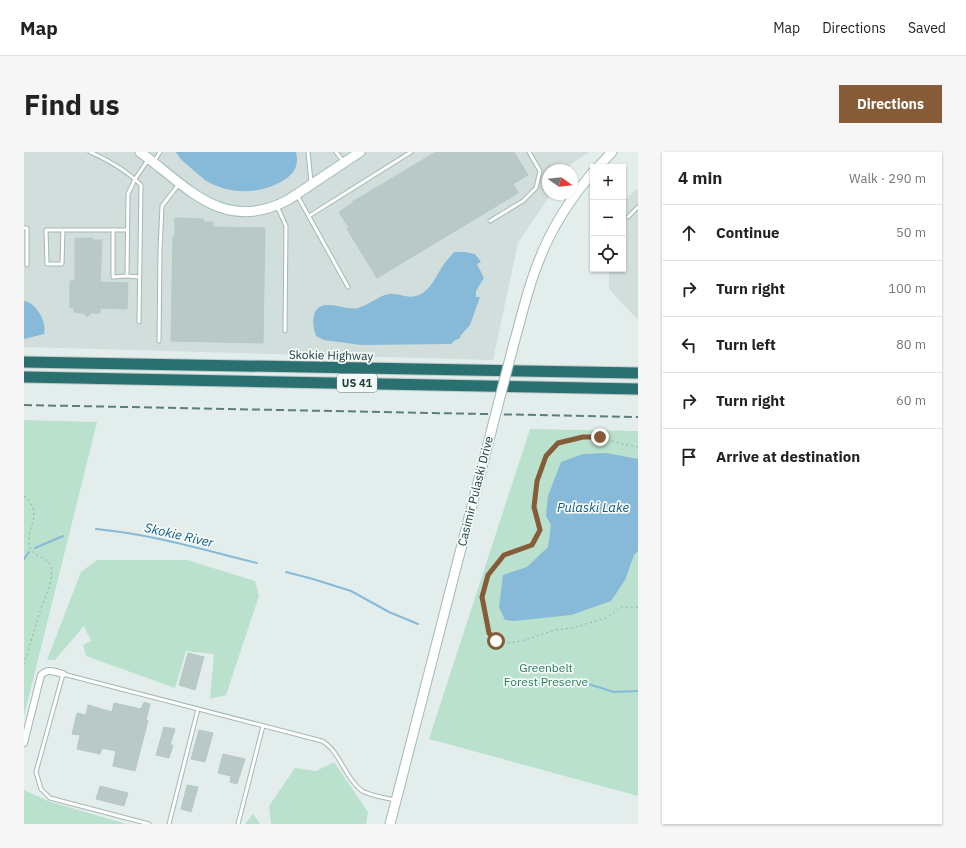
<!DOCTYPE html>
<meta charset="utf-8">
<style>
:root{--surface:#fff;--page:#f6f6f6;--text:#222;--muted:#767676;--line:#e0e0e0;--accent:#855b38}
body{margin:0;font-family:"IBM Plex Sans",sans-serif;background:var(--page);color:var(--text)}
.controls{position:absolute;right:12px;top:12px;display:grid;overflow:hidden;border-radius:0px;box-shadow:0 1px 3px #0004}
.controls button{width:36px;height:36px;display:grid;place-items:center;padding:0;border:0;border-bottom:1px solid var(--line);background:var(--surface);color:var(--text);font:20px sans-serif}
.compass{position:absolute;left:518px;top:12px;width:36px;height:36px;border-radius:50%;background:var(--surface);box-shadow:0 1px 3px #0004;rotate:104deg}
.stop{position:absolute;width:12px;height:12px;margin:-9px;border:3px solid #855b38;border-radius:50%;background:#fff}
.stop.end{background:#855b38;border-color:#fff;box-shadow:0 1px 4px #0008}
.list{margin:0;padding:0;list-style:none}
h2{display:flex;justify-content:space-between;align-items:center;height:52px;margin:0;padding:0 16px;font-size:17px}
h2 small{font-size:13px;font-weight:400;color:var(--muted)}
.list li{display:grid;grid-template-columns:26px 1fr auto;gap:12px;align-items:center;box-sizing:border-box;height:56px;padding:0 16px;border-top:1px solid var(--line)}
.list b{display:block;font-size:15px;white-space:nowrap}
.list em{font-size:13px;font-style:normal;color:var(--muted)}
.icon{flex:none;width:22px;height:22px;fill:none;stroke:currentColor;stroke-width:2;stroke-linecap:round;stroke-linejoin:round}
.map{position:relative;flex:none;width:614px;height:672px;overflow:hidden;border-radius:0px}
header{display:flex;align-items:center;gap:24px;box-sizing:border-box;height:56px;padding:0 20px;background:var(--surface);border-bottom:1px solid var(--line)}
header strong{font-size:19px}
nav{display:flex;gap:22px;margin-inline-start:auto;font-size:14px}
.intro{display:flex;align-items:center;justify-content:space-between;box-sizing:border-box;height:96px;padding:0 24px}
h1{margin:0;font-size:28px}
.button{padding:10px 18px;border-radius:0px;background:var(--accent);color:#fff;font-size:14px;font-weight:700}
main{display:flex;gap:24px;padding:0 24px}
aside{flex:1;background:var(--surface);border-radius:0px;box-shadow:0 1px 3px #0004}
.map>svg:first-child{display:block}
</style>
<header>
<strong>Map</strong>
<nav><a>Map</a><a>Directions</a><a>Saved</a></nav>
</header>
<div class="intro"><h1>Find us</h1><a class="button">Directions</a></div>
<main>
<div class="map">
<svg width="614" height="672" viewBox="0 0 614 672">
<rect width="100%" height="100%" fill="#e3eeec"/>
<g fill="#d1dedc">
<polygon points="0,0 566,0 547,12 543,18 524,18 524,42 527,42 494,91 469,208 0,195"/>
<polygon points="614,36 614,168 585,137 585,117 599,117 599,50"/>
</g>
<g fill="#bae1cd">
<polygon points="0,268 73,270 0,564"/>
<polygon points="506,277 614,279 614,644 405,587"/>
<polygon points="73,408 163,408 231,429 235,444 202,543 186,547 190,502 162,499 151,536 62,504 59,493 67,489 60,474 31,508 23,508 57,420"/>
<polygon points="310,610 344,660 342,672 247,672 245,654 271,616 292,619"/>
<polygon points="0,638 24,649 102,672 0,672"/>
<polygon points="229,662 236,672 221,672"/>
</g>
<g fill="#87bad8">
<path d="M152,0H272C275,13 271,21 260,28C236,43 205,43 181,28C177,25 173,21 169,18C163,12 156,8 152,0Z"/>
<path d="M430,100H441L451,102L457,110L453,112L460,126L452,139V145H456L446,173L437,183L436,186L430,189L427,192L337,193L300,188L292,184C289,175 288,169 291,160C298,145 322,159 334,156C345,153 354,144 365,142C375,140 383,148 395,143C407,138 413,122 420,112C423,108 427,104 430,100Z"/>
<path d="M0,149C13,151 23,171 20,182L0,187Z"/>
<polygon points="582,301 614,307 614,399 610,403 601,428 587,449 547,463 490,469 481,468 475,455 479,423 503,415 524,395 527,373 522,364 524,344 537,310 559,302"/>
</g>
<g fill="none" stroke-linecap="round" stroke-linejoin="round">
<g stroke="#87bad8" stroke-width="2">
<path d="M72,377C127,382 180,398 233,411"/>
<polyline points="11,396 39,384"/>
<polyline points="0,407 5,400"/>
<polyline points="262,420 289,427 327,439 365,460 394,472"/>
<polyline points="558,530 590,540 614,539"/>
</g>
</g>
<g fill="#b8c9c6" stroke="#b5c9c5">
<polygon points="412,0 490,0 504,23 489,32 494,41 353,126 323,77 325,76 315,60 329,51 328,50"/>
<polygon points="151,66 180,67 180,70 189,70 189,75 241,76 239,191 147,189 149,85 151,85"/>
<polygon points="60,86 68,86 69,88 78,88 76,130 104,131 103,157 76,156 76,161 67,161 63,165 59,161 50,160 50,156 46,156 46,129 51,129 51,87"/>
<polygon points="164,501 180,505 171,538 155,533"/>
<polygon points="120,550 126,552 122,568 124,569 111,619 89,614 92,599 78,596 76,602 53,597 56,583 48,582 53,561 62,563 64,553 88,560 90,551 117,557"/>
<polygon points="140,575 151,577 146,593 149,593 145,606 132,603"/>
<polygon points="175,578 189,581 181,610 167,607"/>
<polygon points="199,602 221,607 213,632 206,630 207,624 194,621"/>
<polygon points="163,633 174,635 167,660 157,657"/>
<polygon points="76,634 104,641 100,654 72,647"/>
</g>
<g fill="none" stroke-linecap="round" stroke-linejoin="round">
<defs>
<g id="lane">
<path d="M66,0C84,8 103,19 117,33L115,170"/>
<polyline points="284,0 287,30"/>
<polyline points="312,0 319,9"/>
<polyline points="131,8 136,0"/>
<polyline points="273,43 324,135"/>
<polyline points="253,54 262,74 261,179"/>
<polyline points="285,64 387,0"/>
<polyline points="604,65 614,55"/>
<polyline points="466,69 499,49 512,36 516,19 505,0"/>
<polyline points="0,76 3,76 3,113"/>
<path d="M39,78L38,112H23L22,78C49,78 76,78 103,78"/>
<polyline points="89,78 89,125 103,124"/>
<polyline points="115,125 103,124 104,42 111,27 124,8"/>
<polyline points="135,189 136,98 138,54 155,32"/>
<path d="M125,672L26,646L17,637L12,620L39,522L298,589C316,599 320,625 337,638C345,644 360,645 370,648"/>
<polyline points="145,672 174,557"/>
<polyline points="214,672 239,574"/>
</g>
<path id="street" d="M0,591L17,523C24,516 31,520 39,522"/>
<g id="secondary">
<path d="M116,0C164,35 199,82 264,48L336,0"/>
<polyline points="574,15 588,0"/>
<path d="M490,191C498,163 504,134 516,106C528,75 547,46 569,20"/>
<polyline points="366,672 467,280"/>
</g>
<g id="highway">
<polyline points="0,210 614,221"/>
<polyline points="0,225 614,237"/>
</g>
</defs>
<use href="#lane" stroke="#a5b7b5" stroke-width="5"/>
<use href="#street" stroke="#a5b7b5" stroke-width="8"/>
<use href="#secondary" stroke="#a0bbb8" stroke-width="11"/>
<use href="#highway" stroke="#c1caca" stroke-width="13"/>
<g stroke="#81b5af" stroke-width="1" stroke-dasharray="2 3" stroke-linecap="butt">
<polyline points="614,295 594,291 576,285 559,285 534,291 523,304 513,329 511,355 516,378 508,393 480,403 464,423 458,445 465,481 472,489 485,491 497,489 531,478 549,476 565,471 584,465 597,455 614,455"/>
<path d="M0,344C20,361 3,373 5,392C6,405 24,404 27,415C30,428 21,445 17,456C11,475 6,493 0,512"/>
</g>
<use href="#lane" stroke="#fff" stroke-width="3"/>
<use href="#street" stroke="#fff" stroke-width="6"/>
<use href="#secondary" stroke="#fff" stroke-width="9"/>
<use href="#highway" stroke="#2a7071" stroke-width="11"/>
<polyline stroke="#5c7d7b" stroke-width="2" stroke-dasharray="8 4" stroke-linecap="butt" points="0,253 614,265"/>
<defs>
<polyline id="secondary-bridge" points="467,280 490,191"/>
</defs>
<use href="#secondary-bridge" stroke="#a0bbb8" stroke-width="11" stroke-linecap="butt"/>
<use href="#secondary-bridge" stroke="#fff" stroke-width="9"/>
</g>
<g fill="none" stroke-linecap="round" stroke-linejoin="round">
<polyline stroke="#855b38" stroke-width="5" points="472,489 465,481 458,445 464,423 480,403 508,393 516,378 510,355 513,329 522,304 534,291 559,285 576,285"/>
</g>
<g text-anchor="middle" dominant-baseline="central" stroke-width="3.5" stroke-linejoin="round" paint-order="stroke">
<rect fill="#f4faf8" stroke="#607977" stroke-width="1" x="313" y="222" width="40" height="18" rx="3"/>
<g font-size="11" font-weight="bold" fill="#214240">
<text x="333" y="231">US 41</text>
</g>
<g font-size="12" fill="#214240" stroke="#f4faf8">
<text transform="translate(307 203) rotate(1)">Skokie Highway</text>
<text transform="translate(451 339) rotate(-76)">Casimir Pulaski Drive</text>
</g>
<g font-size="12" fill="#277c5a" stroke="#f4faf8">
<text x="522" y="515">Greenbelt<tspan x="522" dy="14">Forest Preserve</tspan></text>
</g>
<g font-size="13" font-style="italic" fill="#155a83" stroke="#f4faf8">
<text x="569" y="355">Pulaski Lake</text>
<text transform="translate(155 383) rotate(13)">Skokie River</text>
</g>
</g>
</svg>
<div class="controls">
<button>+</button>
<button>−</button>
<button><svg class="icon" aria-label="locate" viewBox="0 0 24 24"><circle cx="12" cy="12" r="6"/><path d="M12 2v4M12 18v4M2 12h4M18 12h4"/></svg></button>
</div>
<svg class="compass" viewBox="-18 -18 36 36"><path d="M0-13l5 13h-10z" fill="#e53935"/><path d="M0 13l5-13h-10z" fill="#767676"/></svg>
<div class="stop" style="left:472px;top:489px"></div>
<div class="stop end" style="left:576px;top:285px"></div>
</div>
<aside>
<h2>4 min<small>Walk · 290 m</small></h2>
<ul class="list">
<li><svg class="icon" aria-label="ahead" viewBox="0 0 24 24"><path d="M12 20V5M6 11l6-6 6 6"/></svg><div><b>Continue</b></div><em>50 m</em></li>
<li><svg class="icon" aria-label="right" viewBox="0 0 24 24"><path d="M7 20v-9h11M14 6l5 5-5 5"/></svg><div><b>Turn right</b></div><em>100 m</em></li>
<li><svg class="icon" aria-label="left" viewBox="0 0 24 24"><path d="M17 20v-9H6M10 6l-5 5 5 5"/></svg><div><b>Turn left</b></div><em>80 m</em></li>
<li><svg class="icon" aria-label="right" viewBox="0 0 24 24"><path d="M7 20v-9h11M14 6l5 5-5 5"/></svg><div><b>Turn right</b></div><em>60 m</em></li>
<li><svg class="icon" aria-label="arrive" viewBox="0 0 24 24"><path d="M6 21V4h12l-3 4 3 4H6"/></svg><div><b>Arrive at destination</b></div></li>
</ul>
</aside>
</main>
